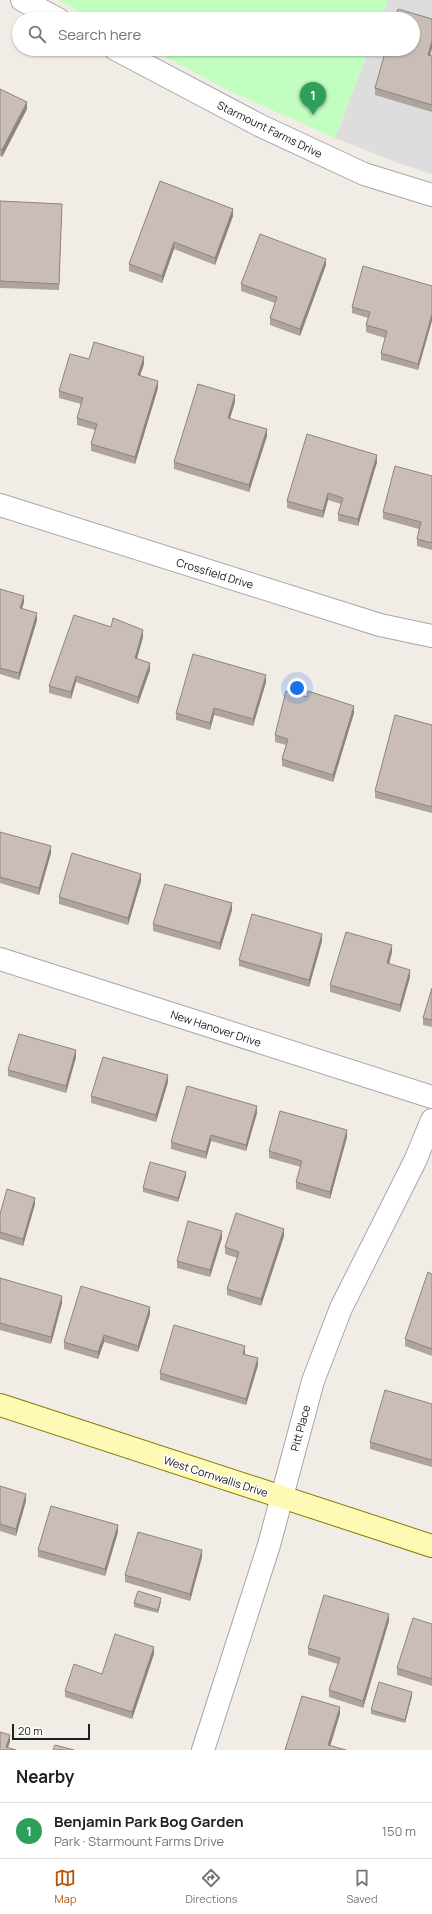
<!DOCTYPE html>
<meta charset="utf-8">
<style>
:root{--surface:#fff;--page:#f2f2f2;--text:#202124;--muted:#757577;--line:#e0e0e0;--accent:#b45309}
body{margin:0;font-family:Manrope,sans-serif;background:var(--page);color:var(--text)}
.scale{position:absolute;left:12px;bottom:10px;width:78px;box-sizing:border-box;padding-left:4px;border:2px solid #202020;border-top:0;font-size:11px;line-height:14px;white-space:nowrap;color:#202020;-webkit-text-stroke:3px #fff;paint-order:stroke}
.you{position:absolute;left:297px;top:688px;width:14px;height:14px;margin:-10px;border:3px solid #fff;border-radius:50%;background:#1a73e8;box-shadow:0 0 0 6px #1a73e833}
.badge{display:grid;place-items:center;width:26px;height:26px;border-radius:50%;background:var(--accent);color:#fff;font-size:13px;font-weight:700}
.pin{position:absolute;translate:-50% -33px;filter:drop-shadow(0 1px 2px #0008)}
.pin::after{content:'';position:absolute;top:21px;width:14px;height:12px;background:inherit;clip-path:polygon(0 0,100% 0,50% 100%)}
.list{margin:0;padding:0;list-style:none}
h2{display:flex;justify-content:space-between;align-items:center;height:52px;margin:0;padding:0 16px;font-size:17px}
h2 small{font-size:13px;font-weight:400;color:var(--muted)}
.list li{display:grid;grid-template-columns:26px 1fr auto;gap:12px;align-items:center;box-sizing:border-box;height:56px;padding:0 16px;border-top:1px solid var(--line)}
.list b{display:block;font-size:15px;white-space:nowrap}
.list p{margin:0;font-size:13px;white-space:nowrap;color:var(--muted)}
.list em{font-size:13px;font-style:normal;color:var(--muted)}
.icon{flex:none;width:22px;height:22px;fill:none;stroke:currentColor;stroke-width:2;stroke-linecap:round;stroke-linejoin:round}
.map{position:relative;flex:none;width:432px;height:1750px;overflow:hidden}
.search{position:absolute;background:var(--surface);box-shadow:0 1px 3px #0004;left:12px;right:12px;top:12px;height:44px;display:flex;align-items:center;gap:10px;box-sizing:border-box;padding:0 14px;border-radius:22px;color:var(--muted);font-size:15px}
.sheet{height:108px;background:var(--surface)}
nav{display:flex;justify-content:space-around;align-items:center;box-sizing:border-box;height:56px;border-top:1px solid var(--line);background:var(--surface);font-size:11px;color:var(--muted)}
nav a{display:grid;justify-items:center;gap:2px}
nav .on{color:var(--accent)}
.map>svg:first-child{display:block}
</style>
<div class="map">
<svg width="432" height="1750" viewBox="0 0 432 1750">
<rect width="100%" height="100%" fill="#f1ece6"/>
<polygon fill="#dedddd" points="388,0 432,0 432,174 401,164 335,138 369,49 413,49 413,19 381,19"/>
<g fill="#c2fec0">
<polygon points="58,0 388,0 381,19 94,19"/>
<polygon points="150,49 369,49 335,138 232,92"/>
</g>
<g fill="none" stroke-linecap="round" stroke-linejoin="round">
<defs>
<g id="street">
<polyline points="22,0 58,19"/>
<polyline points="115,49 259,125 364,174 432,195"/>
<polyline points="0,505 380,625 432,636"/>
<polyline points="0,959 432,1097"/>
<polyline points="203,1750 269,1545 313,1381 341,1308 415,1161 432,1120"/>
</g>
<polyline id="secondary" points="0,1405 432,1546"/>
</defs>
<use href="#street" stroke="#a7a7a7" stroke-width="24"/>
<use href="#secondary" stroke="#7e7c00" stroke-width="24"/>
<use href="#street" stroke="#fff" stroke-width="22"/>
<use href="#secondary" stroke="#fff9b6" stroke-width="22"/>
</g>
<g fill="#aea39e">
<polygon points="432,19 432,48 430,56 432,56 432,112 375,95 375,88"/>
<polygon points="0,89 27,109 2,157 0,156"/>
<polygon points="160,181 233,216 215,265 174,249 162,283 129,271 129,264"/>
<polygon points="0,201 62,204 59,290 0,288"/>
<polygon points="326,265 300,336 270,325 270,318 275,303 241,291 241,284"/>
<polygon points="432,286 418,370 381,360 381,353 385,338 366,332 366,325 368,318 352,313 352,307"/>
<polygon points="89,359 144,364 140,375 158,388 135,464 91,451 91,444 95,430 77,425 77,418 81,404 59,398 59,391"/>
<polygon points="235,402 230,418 267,436 249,492 174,469 174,462"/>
<polygon points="377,462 358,526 338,521 338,514 341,504 328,500 323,518 287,508 287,501"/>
<polygon points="432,476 432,550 417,546 417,539 419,529 383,519 383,512"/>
<polygon points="0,589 24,602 22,609 37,620 19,680 0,674"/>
<polygon points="111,627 143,637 137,659 150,670 138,704 76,682 71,699 49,693 49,686"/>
<polygon points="266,682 253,726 214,715 210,730 176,720 176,713"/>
<polygon points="354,713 333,782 282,766 282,759 286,745 275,742 275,735"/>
<polygon points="432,725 432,813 375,798 375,791"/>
<polygon points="0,832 51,853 39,895 0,883"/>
<polygon points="141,881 128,925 59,904 59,897"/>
<polygon points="232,910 220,950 153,931 153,924"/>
<polygon points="322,941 309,987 239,966 239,960"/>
<polygon points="392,952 389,964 410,977 400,1012 330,992 330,985"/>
<polygon points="432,988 432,1027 423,1025 423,1018"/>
<polygon points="76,1057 66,1093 8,1076 8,1070"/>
<polygon points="168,1082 156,1122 91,1103 91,1096"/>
<polygon points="257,1113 246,1151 211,1141 206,1159 171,1149 171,1142"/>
<polygon points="347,1137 330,1199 296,1189 296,1182 301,1167 269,1158 269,1151"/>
<polygon points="186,1176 178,1202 143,1192 143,1188"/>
<polygon points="35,1204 23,1246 0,1239 0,1214"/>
<polygon points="284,1236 261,1306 227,1295 227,1289 237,1258 225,1254 225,1247"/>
<polygon points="222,1238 210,1277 177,1268 177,1261"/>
<polygon points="432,1274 432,1356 405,1346 405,1339"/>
<polygon points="0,1278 62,1303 51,1344 0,1330"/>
<polygon points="150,1314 138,1352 104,1342 98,1359 64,1349 64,1342"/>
<polygon points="245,1353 245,1355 258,1365 246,1405 160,1380 160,1373"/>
<polygon points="432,1404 432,1467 370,1449 370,1442"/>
<polygon points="0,1486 26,1501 16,1536 0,1531"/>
<polygon points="118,1532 105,1576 38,1557 38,1550"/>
<polygon points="202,1557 190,1601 125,1582 125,1575"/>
<polygon points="161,1601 158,1613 134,1607 134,1603"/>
<polygon points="389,1621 363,1708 329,1697 329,1690 338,1664 308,1655 308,1648"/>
<polygon points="432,1624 432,1686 397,1675 397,1668"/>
<polygon points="154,1654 132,1719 65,1697 65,1691 102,1674"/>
<polygon points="412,1696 405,1723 371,1714 371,1710"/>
</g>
<g fill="#8d8481">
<polygon points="432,41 432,48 428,62 428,55"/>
<polygon points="27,102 27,109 2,157 2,150"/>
<polygon points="233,209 233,216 215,265 215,258"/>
<polygon points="174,242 174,249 162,283 162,276"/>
<polygon points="326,259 326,265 300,336 300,329"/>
<polygon points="432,314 432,321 418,370 418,364"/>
<polygon points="144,357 144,364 138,382 138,375"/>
<polygon points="158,381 158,388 135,464 135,457"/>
<polygon points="235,395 235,402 228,425 228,418"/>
<polygon points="267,429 267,436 249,492 249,485"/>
<polygon points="377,455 377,462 358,526 358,519"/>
<polygon points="328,493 328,500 323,518 323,511"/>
<polygon points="24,596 24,602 20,615 20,608"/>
<polygon points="37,613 37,620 19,680 19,673"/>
<polygon points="143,630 143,637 135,665 135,658"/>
<polygon points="150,663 150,670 138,704 138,697"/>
<polygon points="266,675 266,682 253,726 253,719"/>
<polygon points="76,676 76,682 71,699 71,692"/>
<polygon points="354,706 354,713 333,782 333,775"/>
<polygon points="214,708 214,715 210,730 210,723"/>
<polygon points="51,846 51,853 39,895 39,888"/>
<polygon points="141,874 141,881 128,925 128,918"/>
<polygon points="232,903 232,910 220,950 220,943"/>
<polygon points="322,934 322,941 309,987 309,980"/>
<polygon points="392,945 392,952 387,970 387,963"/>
<polygon points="410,970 410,977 400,1012 400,1005"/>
<polygon points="76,1050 76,1057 66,1093 66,1086"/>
<polygon points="168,1075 168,1082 156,1122 156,1115"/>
<polygon points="257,1106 257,1113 246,1151 246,1145"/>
<polygon points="347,1130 347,1137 330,1199 330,1192"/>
<polygon points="211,1135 211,1141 206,1159 206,1152"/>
<polygon points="186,1172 186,1176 178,1202 178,1198"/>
<polygon points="35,1198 35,1204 23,1246 23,1239"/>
<polygon points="284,1229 284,1236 261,1306 261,1299"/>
<polygon points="222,1231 222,1238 210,1277 210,1270"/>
<polygon points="62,1296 62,1303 51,1344 51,1337"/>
<polygon points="150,1307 150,1314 138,1352 138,1346"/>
<polygon points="104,1335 104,1342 98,1359 98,1352"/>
<polygon points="245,1346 245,1353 243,1361 243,1354"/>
<polygon points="258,1358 258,1365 246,1405 246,1399"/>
<polygon points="26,1494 26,1501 16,1536 16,1529"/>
<polygon points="118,1525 118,1532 105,1576 105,1569"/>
<polygon points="202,1550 202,1557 190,1601 190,1594"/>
<polygon points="161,1598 161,1601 158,1613 158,1610"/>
<polygon points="389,1614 389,1621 363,1708 363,1701"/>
<polygon points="154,1647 154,1654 132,1719 132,1712"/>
<polygon points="412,1692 412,1696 405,1723 405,1720"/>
<polygon points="340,1707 340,1714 329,1750 328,1745"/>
<polygon points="10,1735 10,1742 7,1750 6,1747"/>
</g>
<g fill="#cabdb8" stroke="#8d8481">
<polygon points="398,9 432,19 432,41 428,55 432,56 432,105 375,88 386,49 413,49 413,19 395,19"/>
<polygon points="0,89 27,102 2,150 0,149"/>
<polygon points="160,181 233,209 215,258 174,242 162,276 129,264"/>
<polygon points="0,201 62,204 59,284 0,281"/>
<polygon points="260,234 326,259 300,329 270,318 277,297 241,284"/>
<polygon points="363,266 432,286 432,314 418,364 381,353 387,331 366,325 370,312 352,307"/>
<polygon points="94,342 144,357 138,375 158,381 135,457 91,444 97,424 77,418 83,398 59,391 70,354 89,359"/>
<polygon points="198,384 235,395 228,418 267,429 249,485 174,462"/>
<polygon points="307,434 377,455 358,519 338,514 343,498 328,493 323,511 287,501"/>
<polygon points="395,466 432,476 432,543 417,539 421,522 383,512"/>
<polygon points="0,589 24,596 20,608 37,613 19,673 0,668"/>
<polygon points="74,615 111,627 113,618 143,630 135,658 150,663 138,697 76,676 71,692 49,686"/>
<polygon points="193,654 266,675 253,719 214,708 210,723 176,713"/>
<polygon points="286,691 307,697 308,691 354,706 333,775 282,759 288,739 275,735"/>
<polygon points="395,715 432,725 432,807 375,791"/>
<polygon points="0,832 51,846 39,888 0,877"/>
<polygon points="72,853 141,874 128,918 59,897"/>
<polygon points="165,884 232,903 220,943 153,924"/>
<polygon points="252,914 322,934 309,980 239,960"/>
<polygon points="346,932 392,945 387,963 410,970 400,1005 330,985"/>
<polygon points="432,988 432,1020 423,1018"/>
<polygon points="19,1034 76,1050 66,1086 8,1070"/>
<polygon points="103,1057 168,1075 156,1115 91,1096"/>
<polygon points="187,1086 257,1106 246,1145 211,1135 206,1152 171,1142"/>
<polygon points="280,1111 347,1130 330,1192 296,1182 302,1161 269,1151"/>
<polygon points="150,1162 186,1172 178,1198 143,1188"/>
<polygon points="7,1189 35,1198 23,1239 0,1232 0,1214"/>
<polygon points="236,1213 284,1229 261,1299 227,1289 239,1252 225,1247"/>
<polygon points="188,1221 222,1231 210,1270 177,1261"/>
<polygon points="428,1272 432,1274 432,1349 405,1339"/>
<polygon points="0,1278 62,1296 51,1337 0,1323"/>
<polygon points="81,1286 150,1307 138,1346 104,1335 98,1352 64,1342"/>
<polygon points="174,1325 245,1346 243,1354 258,1358 246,1399 160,1373"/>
<polygon points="385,1390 432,1404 432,1460 370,1442"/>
<polygon points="0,1486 26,1494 16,1529 0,1524"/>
<polygon points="51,1506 118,1525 105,1569 38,1550"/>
<polygon points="138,1532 202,1550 190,1594 125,1575"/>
<polygon points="138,1591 161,1598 158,1610 134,1603"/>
<polygon points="324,1595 389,1614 363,1701 329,1690 340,1658 308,1648"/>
<polygon points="413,1618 432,1624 432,1679 397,1668"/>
<polygon points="115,1634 154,1647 132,1712 65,1691 74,1664 102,1674"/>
<polygon points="379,1682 412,1692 405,1720 371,1710"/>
<polygon points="302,1696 340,1707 328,1745 346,1750 285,1750"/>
<polygon points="0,1732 10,1735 6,1747 16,1750 0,1750"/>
<polygon points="55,1745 74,1750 53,1750"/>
</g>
<g text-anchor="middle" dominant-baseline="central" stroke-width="3" stroke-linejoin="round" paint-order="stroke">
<g font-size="11" fill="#202020" stroke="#fff">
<text transform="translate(270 129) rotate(26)">Starmount Farms Drive</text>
<text transform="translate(215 573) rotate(17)">Crossfield Drive</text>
<text transform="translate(216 1028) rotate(18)">New Hanover Drive</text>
<text transform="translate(300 1428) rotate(-75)">Pitt Place</text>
<text transform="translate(216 1476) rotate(18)">West Cornwallis Drive</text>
</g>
</g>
</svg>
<div class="scale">20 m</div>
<div class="you"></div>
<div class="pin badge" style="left:313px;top:115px;background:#2e9e5b">1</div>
<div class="search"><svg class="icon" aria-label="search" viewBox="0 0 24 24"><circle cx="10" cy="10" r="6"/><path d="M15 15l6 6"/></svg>Search here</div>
</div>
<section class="sheet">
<h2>Nearby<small></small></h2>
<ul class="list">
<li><span class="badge" style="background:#2e9e5b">1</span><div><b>Benjamin Park Bog Garden</b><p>Park · Starmount Farms Drive</p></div><em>150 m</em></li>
</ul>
</section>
<nav>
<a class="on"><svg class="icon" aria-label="map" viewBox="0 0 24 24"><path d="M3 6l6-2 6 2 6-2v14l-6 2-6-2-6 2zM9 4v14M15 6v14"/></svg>Map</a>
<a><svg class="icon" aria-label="directions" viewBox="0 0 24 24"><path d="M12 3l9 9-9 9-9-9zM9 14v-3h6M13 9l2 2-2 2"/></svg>Directions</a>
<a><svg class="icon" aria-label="saved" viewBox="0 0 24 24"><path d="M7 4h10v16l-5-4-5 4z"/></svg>Saved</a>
</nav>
